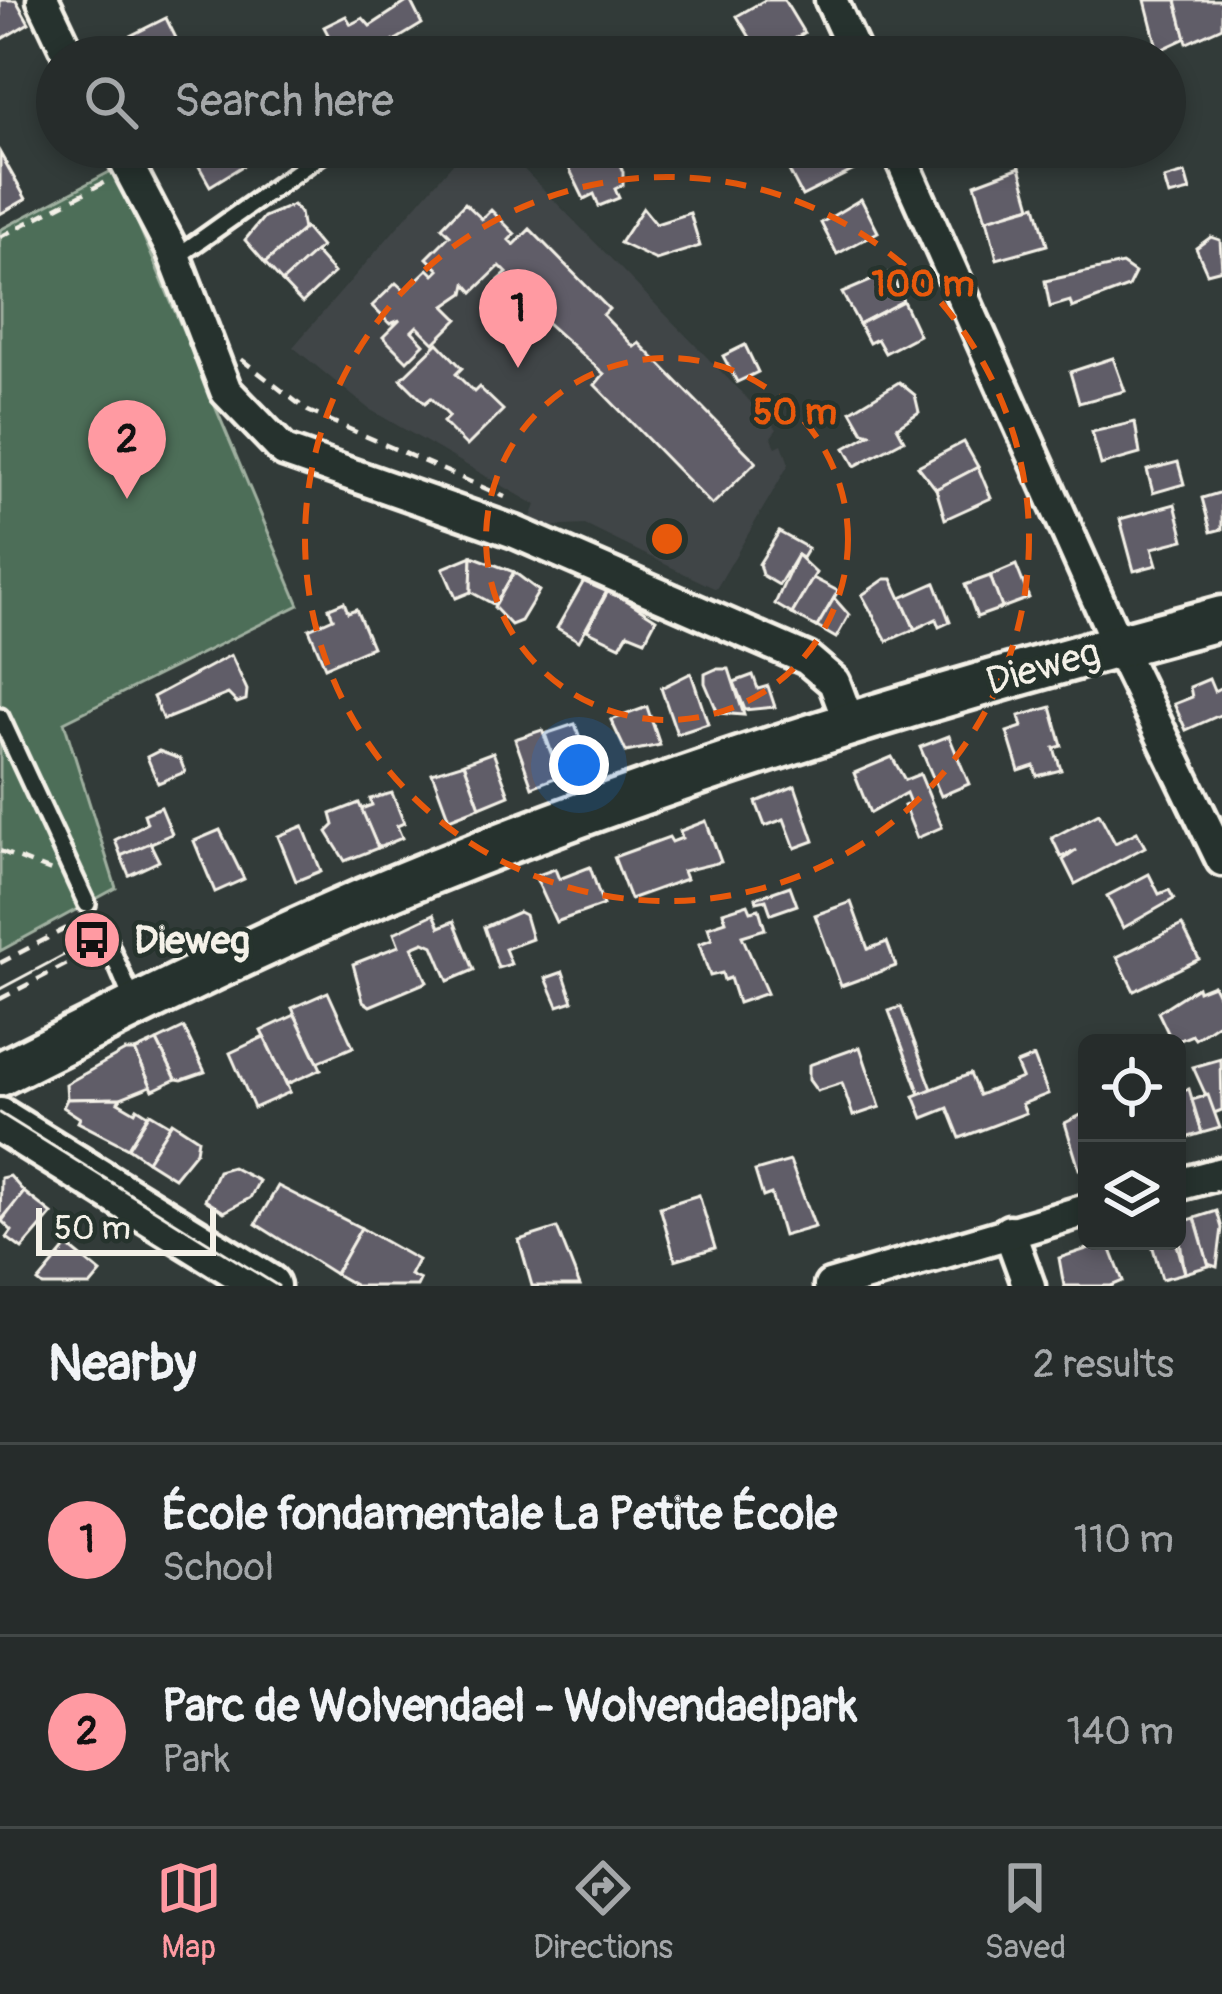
<!DOCTYPE html>
<meta charset="utf-8">
<style>
:root{--surface:#262c2b;--page:#2e3433;--text:#f1f3f6;--muted:#a4a7a9;--line:#424847;--accent:#ff9aa2}
body{margin:0;font-family:Pangolin,sans-serif;background:var(--page);color:var(--text)}
.controls{position:absolute;right:36px;bottom:36px;display:grid;overflow:hidden;border-radius:18px;box-shadow:0 6px 18px #0003}
.controls button{width:108px;height:108px;display:grid;place-items:center;padding:0;border:0;border-bottom:3px solid var(--line);background:var(--surface);color:var(--text);font:60px sans-serif}
.scale{position:absolute;left:36px;bottom:30px;width:180px;box-sizing:border-box;padding-left:12px;border:6px solid #f4f1e8;border-top:0;font-size:33px;line-height:42px;white-space:nowrap;color:#f4f1e8;-webkit-text-stroke:9px #26332d;paint-order:stroke}
.you{position:absolute;left:579px;top:765px;width:42px;height:42px;margin:-30px;border:9px solid #fff;border-radius:50%;background:#1a73e8;box-shadow:0 0 0 18px #1a73e833}
.badge{display:grid;place-items:center;width:78px;height:78px;border-radius:50%;background:var(--accent);color:#111;font-size:39px;font-weight:700}
.pin{position:absolute;translate:-50% -99px;filter:drop-shadow(0 3px 6px #0008)}
.pin::after{content:'';position:absolute;top:63px;width:42px;height:36px;background:inherit;clip-path:polygon(0 0,100% 0,50% 100%)}
.list{margin:0;padding:0;list-style:none}
h2{display:flex;justify-content:space-between;align-items:center;height:156px;margin:0;padding:0 48px;font-size:51px}
h2 small{font-size:39px;font-weight:400;color:var(--muted)}
.list li{display:grid;grid-template-columns:78px 1fr auto;gap:36px;align-items:center;box-sizing:border-box;height:192px;padding:0 48px;border-top:3px solid var(--line)}
.list b{display:block;font-size:45px;white-space:nowrap}
.list p{margin:0;font-size:39px;white-space:nowrap;color:var(--muted)}
.list em{font-size:39px;font-style:normal;color:var(--muted)}
.icon{flex:none;width:66px;height:66px;fill:none;stroke:currentColor;stroke-width:2;stroke-linecap:round;stroke-linejoin:round}
.map{position:relative;flex:none;width:1222px;height:1286px;overflow:hidden}
.search{position:absolute;background:var(--surface);box-shadow:0 6px 18px #0003;left:36px;right:36px;top:36px;height:132px;display:flex;align-items:center;gap:30px;box-sizing:border-box;padding:0 42px;border-radius:66px;color:var(--muted);font-size:45px}
.sheet{height:540px;background:var(--surface)}
nav{display:flex;justify-content:space-around;align-items:center;box-sizing:border-box;height:168px;border-top:3px solid var(--line);background:var(--surface);font-size:33px;color:var(--muted)}
nav a{display:grid;justify-items:center;gap:6px}
nav .on{color:var(--accent)}
.map>svg:first-child{display:block}
</style>
<div class="map">
<svg width="1222" height="1286" viewBox="0 0 1222 1286">
<rect width="100%" height="100%" fill="#323b39"/>
<filter id="ink" filterUnits="userSpaceOnUse"><feTurbulence type="fractalNoise" baseFrequency=".00833" numOctaves="2"/><feDisplacementMap in="SourceGraphic" scale="24" xChannelSelector="R" yChannelSelector="G"/><feConvolveMatrix kernelMatrix="1 2 1 2 8 2 1 2 1" color-interpolation-filters="sRGB"/></filter>
<g filter="url(#ink)">
<polygon fill="#404547" points="467,147 502,147 777,429 771,437 776,447 782,444 789,464 716,589 585,525 542,527 530,520 536,505 369,409 293,347"/>
<polygon fill="#4d6e59" stroke="#a0b0a0" stroke-width="3" points="115,169 299,605 64,722 116,888 0,951 0,230"/>
<g fill="#605d68" stroke="#f4f1e8" stroke-width="3">
<polygon points="0,0 16,0 29,23 0,40"/>
<polygon points="410,0 422,24 384,47 389,57 340,57 324,27 346,16 351,24 363,18 370,26"/>
<polygon points="765,0 784,0 804,33 778,49 778,57 762,57 737,16"/>
<polygon points="1145,0 1176,0 1186,38 1158,51"/>
<polygon points="1176,0 1222,0 1222,27 1187,43"/>
<polygon points="166,18 179,44 152,57 132,57 124,39"/>
<polygon points="219,147 247,147 254,159 210,186 196,161"/>
<polygon points="588,147 613,149 623,172 623,185 615,189 619,198 599,206 594,194 584,199 566,162 589,151"/>
<polygon points="807,147 848,147 858,168 802,196 783,159"/>
<polygon points="0,153 26,199 0,214"/>
<polygon points="1020,167 1031,206 986,220 975,184"/>
<polygon points="1185,173 1190,191 1169,196 1164,179"/>
<polygon points="861,199 878,232 837,254 821,223"/>
<polygon points="465,203 482,219 491,210 515,234 509,240 514,245 530,229 609,309 603,315 634,347 639,343 756,462 712,505 595,385 604,374 499,280 507,273 500,266 473,292 466,284 464,293 445,306 458,319 434,343 417,326 412,331 424,344 407,361 383,337 400,320 390,324 372,306 396,283 405,291 428,269 434,275 439,270 427,258 450,235 442,227"/>
<polygon points="293,205 300,213 303,230 265,263 245,240 264,217"/>
<polygon points="1036,205 1047,245 997,259 987,219"/>
<polygon points="643,208 656,224 690,213 700,246 656,260 620,243"/>
<polygon points="305,228 321,247 282,282 265,263"/>
<polygon points="1211,237 1220,240 1222,269 1207,273 1196,248"/>
<polygon points="315,252 334,273 302,303 282,282"/>
<polygon points="1122,264 1135,273 1128,287 1072,308 1070,301 1050,307 1045,281"/>
<polygon points="891,272 903,301 859,324 842,293"/>
<polygon points="903,301 919,335 885,353 877,339 869,343 859,324"/>
<polygon points="438,343 462,368 456,374 474,392 479,387 503,410 467,446 443,422 449,416 431,398 425,403 401,379"/>
<polygon points="745,345 758,372 737,382 723,356"/>
<polygon points="1113,358 1125,391 1079,403 1070,372"/>
<polygon points="899,382 915,395 919,412 897,427 904,440 855,466 845,448 870,434 863,432 851,411"/>
<polygon points="1135,422 1140,454 1101,465 1092,432"/>
<polygon points="964,442 978,467 936,489 918,466"/>
<polygon points="1178,462 1184,484 1153,493 1147,470"/>
<polygon points="978,467 991,498 945,519 936,489"/>
<polygon points="1222,492 1222,529 1211,532 1202,498"/>
<polygon points="1175,504 1184,540 1152,548 1157,565 1134,571 1120,519"/>
<polygon points="779,532 808,548 802,558 797,555 779,585 762,575 759,564"/>
<polygon points="797,555 816,573 792,614 775,604"/>
<polygon points="472,556 471,592 456,598 443,568"/>
<polygon points="472,556 514,572 495,605 471,592"/>
<polygon points="1016,565 1029,598 1002,608 990,576"/>
<polygon points="514,572 539,591 521,621 511,625 494,607"/>
<polygon points="990,576 1002,608 977,617 965,585"/>
<polygon points="813,578 838,591 817,627 792,614"/>
<polygon points="585,579 607,591 579,641 557,628"/>
<polygon points="885,579 892,579 915,629 887,641 862,595"/>
<polygon points="935,583 950,622 939,627 936,619 915,629 901,598"/>
<polygon points="609,589 656,619 645,640 628,633 620,646 587,630"/>
<polygon points="834,598 849,615 836,638 817,627"/>
<polygon points="344,602 348,612 356,609 372,647 325,667 309,629 333,618 329,608"/>
<polygon points="231,655 247,690 246,700 237,703 228,694 163,720 153,697"/>
<polygon points="716,669 729,669 744,715 718,713 705,683 705,674"/>
<polygon points="691,673 708,724 677,734 661,688"/>
<polygon points="753,675 758,689 768,686 775,707 745,710 734,682"/>
<polygon points="1209,679 1214,691 1222,687 1222,714 1186,730 1174,704 1192,697 1190,687"/>
<polygon points="647,707 660,745 626,752 611,720"/>
<polygon points="1051,707 1062,746 1054,748 1061,770 1037,776 1034,766 1019,771 1007,732 1022,727 1019,716"/>
<polygon points="575,724 590,766 560,776 545,734"/>
<polygon points="542,730 560,776 532,787 515,739"/>
<polygon points="949,736 969,784 941,796 920,747"/>
<polygon points="159,751 180,759 185,772 158,783 147,757"/>
<polygon points="493,752 509,795 480,807 464,763"/>
<polygon points="892,757 905,780 920,774 942,827 917,838 904,806 910,803 906,793 870,813 854,773"/>
<polygon points="464,763 480,807 449,819 432,773"/>
<polygon points="795,786 814,841 795,848 784,819 765,826 756,802"/>
<polygon points="392,793 404,823 397,826 402,838 378,848 361,809 372,805 370,799"/>
<polygon points="359,803 378,848 345,861 327,832 334,825 331,814"/>
<polygon points="161,807 172,834 121,856 115,840 147,823 144,814"/>
<polygon points="1099,813 1115,843 1137,832 1145,847 1075,884 1063,860 1077,850 1061,857 1052,838"/>
<polygon points="706,821 721,862 683,871 686,879 630,899 614,857 669,837 672,842 682,838 680,831"/>
<polygon points="303,826 321,871 296,881 278,836"/>
<polygon points="220,830 244,879 215,892 194,841"/>
<polygon points="150,843 159,861 129,875 121,856"/>
<polygon points="590,867 603,905 556,922 535,876 555,869 559,879"/>
<polygon points="1149,874 1159,894 1169,890 1174,899 1123,928 1107,896"/>
<polygon points="790,886 797,905 771,914 766,900 757,902 756,898"/>
<polygon points="851,902 868,949 887,942 896,966 841,986 815,915"/>
<polygon points="748,904 751,911 759,909 765,929 742,936 767,993 738,1003 730,978 724,980 722,973 710,976 699,944 712,939 708,927 726,921 723,912"/>
<polygon points="519,912 525,915 532,939 505,949 511,964 498,968 484,927"/>
<polygon points="434,914 440,927 454,921 474,970 448,981 433,946 424,942 412,947 427,982 370,1006 363,1001 353,964 399,946 394,933"/>
<polygon points="1182,925 1199,959 1134,991 1117,957"/>
<polygon points="563,972 573,1001 558,1006 546,978"/>
<polygon points="1213,985 1222,1003 1222,1021 1195,1039 1192,1035 1173,1043 1158,1012 1197,987 1198,991"/>
<polygon points="328,992 353,1047 318,1062 292,1008"/>
<polygon points="901,1007 932,1089 920,1094 889,1011"/>
<polygon points="295,1015 321,1069 287,1084 261,1031"/>
<polygon points="184,1028 205,1072 182,1080 176,1079 157,1041"/>
<polygon points="264,1037 290,1092 254,1108 230,1053"/>
<polygon points="157,1041 176,1079 153,1090 135,1051"/>
<polygon points="860,1047 880,1107 853,1116 842,1083 817,1091 809,1080 809,1065"/>
<polygon points="125,1051 135,1051 151,1086 121,1098 67,1099 66,1084"/>
<polygon points="1034,1057 1048,1094 1022,1104 1026,1113 960,1138 948,1108 923,1118 914,1096 970,1074 979,1095 1022,1078 1016,1064"/>
<polygon points="1221,1059 1222,1110 1214,1113 1193,1067"/>
<polygon points="1189,1089 1202,1133 1179,1140 1177,1093"/>
<polygon points="1208,1095 1220,1128 1202,1133 1192,1100"/>
<polygon points="121,1098 118,1102 135,1112 137,1108 148,1115 128,1148 78,1122 80,1118 63,1107 67,1099"/>
<polygon points="1087,1112 1087,1167 1079,1169 1065,1123"/>
<polygon points="150,1113 170,1125 147,1161 128,1148"/>
<polygon points="172,1122 198,1139 196,1151 174,1178 147,1161"/>
<polygon points="790,1161 815,1227 783,1236 771,1194 763,1197 755,1171"/>
<polygon points="232,1167 259,1181 250,1198 224,1212 205,1200 218,1171"/>
<polygon points="10,1176 24,1192 0,1222 1,1178"/>
<polygon points="278,1186 361,1228 335,1274 256,1224"/>
<polygon points="24,1192 52,1214 22,1249 7,1238 12,1231 2,1221"/>
<polygon points="699,1195 715,1248 675,1260 660,1207"/>
<polygon points="1217,1211 1222,1228 1217,1267 1208,1264 1195,1218"/>
<polygon points="1195,1218 1209,1266 1185,1273 1177,1223"/>
<polygon points="361,1228 418,1260 410,1275 420,1280 417,1286 356,1286 335,1274"/>
<polygon points="557,1228 580,1286 532,1286 519,1240"/>
<polygon points="1151,1241 1176,1241 1185,1273 1162,1279"/>
<polygon points="1108,1242 1123,1281 1111,1286 1064,1286 1059,1258"/>
<polygon points="68,1246 101,1273 90,1286 43,1286 38,1282"/>
</g>
<g fill="none" stroke-linecap="round" stroke-linejoin="round">
<defs>
<g id="lane">
<polyline points="175,258 332,147"/>
<polyline points="0,717 87,904"/>
<polyline points="108,942 134,1004"/>
</g>
<g id="street">
<polyline points="43,0 70,57"/>
<polyline points="831,0 857,57"/>
<polyline points="118,147 172,250 226,391 284,451 515,532 807,659 834,682 849,722"/>
<polyline points="896,147 1118,645 1222,860"/>
<polyline points="1177,1185 1222,1173"/>
<polyline points="1009,1231 1029,1286"/>
<polyline points="830,1286 1087,1210"/>
</g>
<g id="secondary">
<path d="M0,1074C141,1003 281,933 427,874C685,769 953,689 1222,618"/>
<polyline points="0,1120 268,1286"/>
</g>
</defs>
<use href="#lane" stroke="#f4f1e8" stroke-width="24"/>
<use href="#street" stroke="#f4f1e8" stroke-width="39"/>
<use href="#secondary" stroke="#f4f1e8" stroke-width="51"/>
<g stroke="#f4f1e8" stroke-width="4.5" stroke-dasharray="12 9" stroke-linecap="butt">
<polyline points="0,237 109,180"/>
<polyline points="241,359 308,411 505,497"/>
<polyline points="0,851 51,871"/>
<polyline points="0,963 80,921"/>
<polyline points="0,999 90,952"/>
</g>
<use href="#lane" stroke="#26332d" stroke-width="15"/>
<use href="#street" stroke="#26332d" stroke-width="30"/>
<use href="#secondary" stroke="#26332d" stroke-width="42"/>
<g stroke="#f4f1e8" stroke-width="3">
<polyline points="0,989 92,940"/>
<polyline points="0,1113 278,1286"/>
</g>
</g>
</g>
<g fill="none" stroke="#e8590c" stroke-width="6" stroke-dasharray="21 15">
<circle cx="667" cy="539" r="181"/>
<circle cx="667" cy="539" r="362"/>
</g>
<defs>
<symbol id="bus-disc" viewBox="-11 -11 22 22"><circle r="9.5" fill="#ff9aa2" stroke="#26332d"/><path d="M-5-6H5V4H4V6H2V4H-2V6H-4V4H-5ZM-3.5-4V0h7V-4ZM-3.5 1.2v1.5H-2V1.2ZM2 1.2v1.5H3.5V1.2Z" fill="#111"/></symbol>
</defs>
<g fill-rule="evenodd">
<use href="#bus-disc" x="59" y="907" width="66" height="66"/>
</g>
<g text-anchor="middle" dominant-baseline="central" stroke-width="9" stroke-linejoin="round" paint-order="stroke">
<g font-size="39" fill="#f4f1e8" stroke="#26332d">
<text transform="translate(1043 667) rotate(-16)">Dieweg</text>
</g>
<g font-size="39" font-weight="bold" fill="#f4f1e8" stroke="#26332d" text-anchor="start">
<text x="134" y="940">Dieweg</text>
</g>
</g>
<circle cx="667" cy="539" r="18" fill="#e8590c" stroke="#26332d" stroke-width="6"/>
<g font-size="36" text-anchor="middle" font-weight="bold" fill="#e8590c" stroke="#26332d" stroke-width="9" stroke-linejoin="round" paint-order="stroke">
<text x="923" y="296">100 m</text>
<text x="795" y="424">50 m</text>
</g>
</svg>
<div class="controls">
<button><svg class="icon" aria-label="locate" viewBox="0 0 24 24"><circle cx="12" cy="12" r="6"/><path d="M12 2v4M12 18v4M2 12h4M18 12h4"/></svg></button>
<button><svg class="icon" aria-label="layers" viewBox="0 0 24 24"><path d="M12 4l9 5-9 5-9-5zM3 14l9 5 9-5"/></svg></button>
</div>
<div class="scale">50 m</div>
<div class="you"></div>
<div class="pin badge" style="left:518px;top:368px">1</div>
<div class="pin badge" style="left:127px;top:499px">2</div>
<div class="search"><svg class="icon" aria-label="search" viewBox="0 0 24 24"><circle cx="10" cy="10" r="6"/><path d="M15 15l6 6"/></svg>Search here</div>
</div>
<section class="sheet">
<h2>Nearby<small>2 results</small></h2>
<ul class="list">
<li><span class="badge">1</span><div><b>École fondamentale La Petite École</b><p>School</p></div><em>110 m</em></li>
<li><span class="badge">2</span><div><b>Parc de Wolvendael - Wolvendaelpark</b><p>Park</p></div><em>140 m</em></li>
</ul>
</section>
<nav>
<a class="on"><svg class="icon" aria-label="map" viewBox="0 0 24 24"><path d="M3 6l6-2 6 2 6-2v14l-6 2-6-2-6 2zM9 4v14M15 6v14"/></svg>Map</a>
<a><svg class="icon" aria-label="directions" viewBox="0 0 24 24"><path d="M12 3l9 9-9 9-9-9zM9 14v-3h6M13 9l2 2-2 2"/></svg>Directions</a>
<a><svg class="icon" aria-label="saved" viewBox="0 0 24 24"><path d="M7 4h10v16l-5-4-5 4z"/></svg>Saved</a>
</nav>
